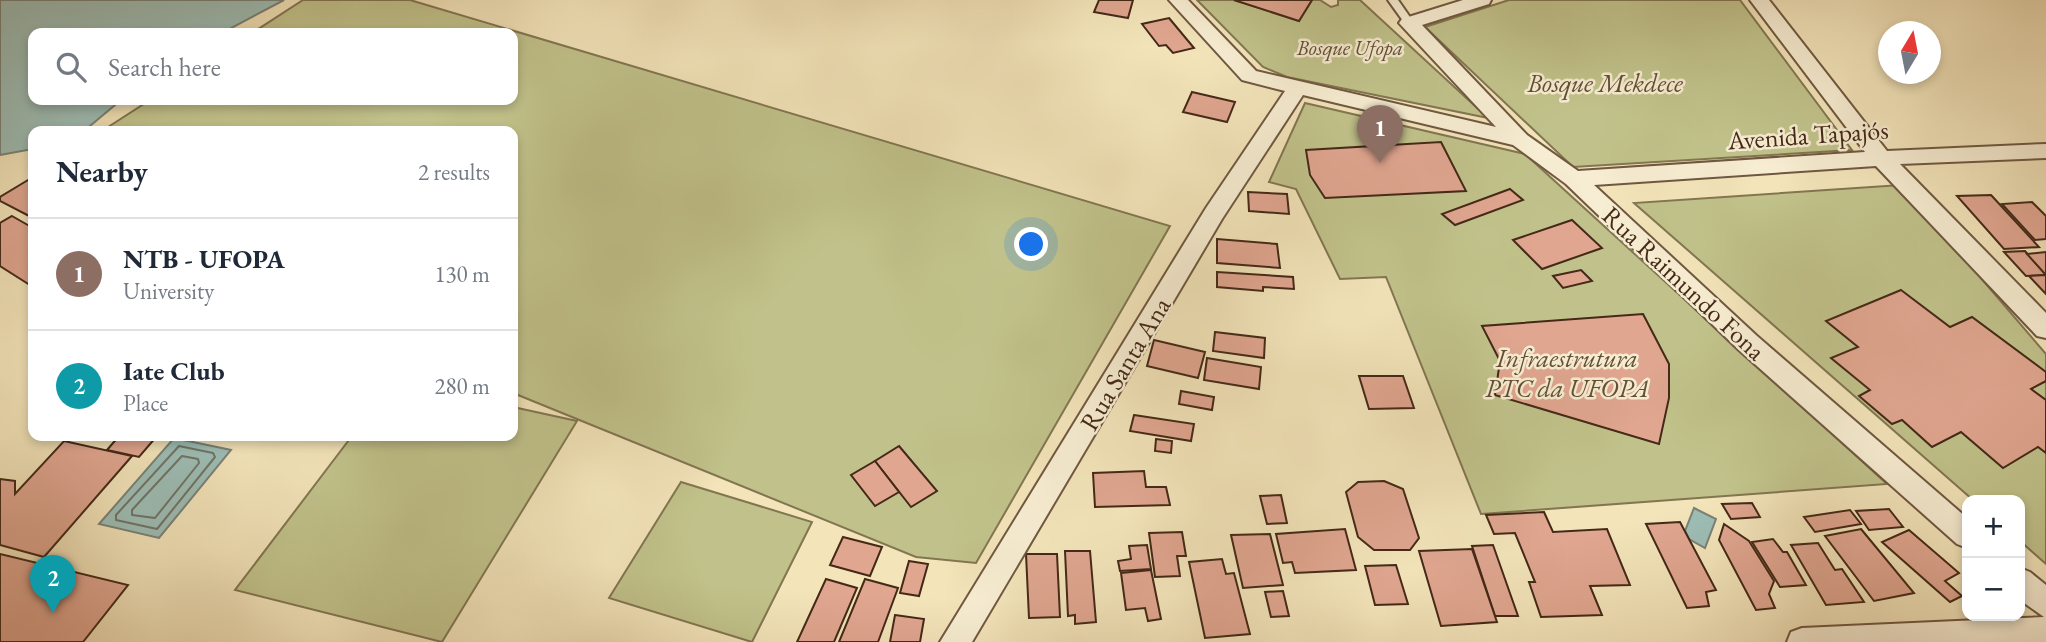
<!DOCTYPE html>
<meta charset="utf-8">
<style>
:root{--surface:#fff;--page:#f6f6f7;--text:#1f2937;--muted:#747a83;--line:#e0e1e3;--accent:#1a73e8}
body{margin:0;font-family:"EB Garamond",serif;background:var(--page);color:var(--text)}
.controls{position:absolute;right:21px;bottom:21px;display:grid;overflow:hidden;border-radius:14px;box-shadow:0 4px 10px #0003}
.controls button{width:63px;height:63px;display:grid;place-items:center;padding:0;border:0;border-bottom:2px solid var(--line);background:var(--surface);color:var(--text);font:35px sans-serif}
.compass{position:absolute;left:1878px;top:21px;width:63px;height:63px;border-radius:50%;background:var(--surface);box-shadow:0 4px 10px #0003;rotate:10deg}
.you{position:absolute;left:1032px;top:245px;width:24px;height:24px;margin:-18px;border:5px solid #fff;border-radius:50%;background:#1a73e8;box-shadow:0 0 0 10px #1a73e833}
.badge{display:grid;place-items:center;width:46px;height:46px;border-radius:50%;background:var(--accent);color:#fff;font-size:23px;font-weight:700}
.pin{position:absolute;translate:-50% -58px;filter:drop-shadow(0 2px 4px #0008)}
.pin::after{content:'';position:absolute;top:37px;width:24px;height:21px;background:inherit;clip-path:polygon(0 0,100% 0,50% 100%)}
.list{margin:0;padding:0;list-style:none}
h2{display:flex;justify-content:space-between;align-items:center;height:91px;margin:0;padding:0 28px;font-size:30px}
h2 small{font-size:23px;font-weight:400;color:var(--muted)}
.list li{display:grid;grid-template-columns:46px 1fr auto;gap:21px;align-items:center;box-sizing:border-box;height:112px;padding:0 28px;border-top:2px solid var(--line)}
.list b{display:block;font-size:26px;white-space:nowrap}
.list p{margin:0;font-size:23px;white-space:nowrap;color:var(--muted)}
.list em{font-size:23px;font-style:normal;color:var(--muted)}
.icon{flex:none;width:38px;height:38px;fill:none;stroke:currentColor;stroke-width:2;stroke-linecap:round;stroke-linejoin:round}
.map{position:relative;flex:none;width:2046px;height:642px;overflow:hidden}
.search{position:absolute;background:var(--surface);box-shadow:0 4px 10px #0003;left:28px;top:28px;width:490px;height:77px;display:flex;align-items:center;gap:18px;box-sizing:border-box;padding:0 24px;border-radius:14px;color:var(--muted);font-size:26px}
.panel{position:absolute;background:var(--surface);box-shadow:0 4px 10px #0003;left:28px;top:126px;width:490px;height:315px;border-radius:14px}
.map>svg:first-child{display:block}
</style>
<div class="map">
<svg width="2046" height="642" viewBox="0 0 2046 642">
<rect width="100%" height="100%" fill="#f3e4ba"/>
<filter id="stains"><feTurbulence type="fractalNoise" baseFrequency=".00286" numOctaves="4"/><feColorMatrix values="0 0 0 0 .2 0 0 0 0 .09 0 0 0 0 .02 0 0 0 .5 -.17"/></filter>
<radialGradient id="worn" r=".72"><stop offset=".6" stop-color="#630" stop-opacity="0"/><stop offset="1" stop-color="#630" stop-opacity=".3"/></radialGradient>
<g fill="#c1c28b" stroke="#827651" stroke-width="2">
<polygon points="303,0 410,0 1170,226 976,563 916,557 513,393 513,131 102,131 150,100 513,100 513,33 252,33"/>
<polygon points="1197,0 1234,0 1299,21 1312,0 1320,0 1331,7 1338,5 1338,0 1360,0 1488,118 1287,77 1263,67"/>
<polygon points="1509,0 1740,0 1852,150 1573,167 1425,27"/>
<polygon points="1305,103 1525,154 1887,484 1481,514 1386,277 1340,279 1296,189 1269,182"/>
<polygon points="1901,185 2046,354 2046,564 2020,541 2020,500 1973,500 1634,203"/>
<polygon points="513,407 577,421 442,642 235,590 352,436 513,436"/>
<polygon points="681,482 812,522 752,642 609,598"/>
</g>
<g fill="#9dbeb6" stroke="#798276" stroke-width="2">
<polygon points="0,0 284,0 222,33 33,33 33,100 121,100 84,131 33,131 33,149 0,155"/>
<polygon points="174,438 231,450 159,538 99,524"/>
<polygon points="1694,508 1716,519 1705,548 1689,539 1685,531"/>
</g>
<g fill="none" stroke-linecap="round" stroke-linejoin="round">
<g stroke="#707466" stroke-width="2">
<polygon points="179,446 213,453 215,457 157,529 116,520 116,515"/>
<polygon points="182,456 198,459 199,463 155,518 132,515 132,510"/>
</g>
</g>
<g fill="#e0a690" stroke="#442917" stroke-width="2">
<polygon points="1099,0 1133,0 1128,18 1094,12"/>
<polygon points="1234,0 1312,0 1299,21"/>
<polygon points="1169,18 1194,48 1173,53 1166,45 1159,46 1142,24"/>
<polygon points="1192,92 1235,102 1227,122 1183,112"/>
<polygon points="1441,142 1466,191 1325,198 1310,175 1306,150"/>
<polygon points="28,180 33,182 33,218 0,201 0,197"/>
<polygon points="1510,189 1523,200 1455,225 1442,214"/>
<polygon points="1248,192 1287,194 1289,214 1249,211"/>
<polygon points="1991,195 2039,247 2004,249 1957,196"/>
<polygon points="2032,202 2046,216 2046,239 2035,240 2002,204"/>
<polygon points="12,216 33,228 33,287 0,266 0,223"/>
<polygon points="1572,220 1602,248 1542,269 1513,240"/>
<polygon points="1217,239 1277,244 1280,268 1217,263"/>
<polygon points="2025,251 2046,275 2026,276 2004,252"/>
<polygon points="2046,252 2046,275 2027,254"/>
<polygon points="1581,270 1592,281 1563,288 1553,276"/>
<polygon points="1217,272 1293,277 1294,289 1263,287 1263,291 1217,287"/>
<polygon points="2046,275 2046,294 2029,276"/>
<polygon points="1901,290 1950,327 1972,317 2046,372 2046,381 2031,389 2046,400 2046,453 2038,447 2003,468 1961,432 1932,447 1902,420 1892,424 1859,396 1870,390 1831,358 1858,347 1826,321"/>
<polygon points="1643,314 1669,364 1669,398 1659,444 1495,395 1500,361 1482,326"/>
<polygon points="1215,332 1265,338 1264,358 1213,351"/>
<polygon points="1154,340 1205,352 1198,378 1147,366"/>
<polygon points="1207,358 1261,367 1259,389 1204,380"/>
<polygon points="1359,376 1403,376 1414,408 1369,409"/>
<polygon points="1181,391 1214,397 1212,410 1179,404"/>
<polygon points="1134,415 1194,424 1191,441 1130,431"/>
<polygon points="119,436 157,436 139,457 107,450"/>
<polygon points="1156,439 1172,441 1171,453 1155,451"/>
<polygon points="64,441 132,456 44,557 0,545 0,479 15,481 15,494"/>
<polygon points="899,446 937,491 911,507 875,461"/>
<polygon points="875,461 899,492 875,506 851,475"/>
<polygon points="1144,471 1146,487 1166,487 1170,505 1095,507 1093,473"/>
<polygon points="1384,481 1403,489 1419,538 1410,550 1374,550 1358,537 1346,492 1358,482"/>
<polygon points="1281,495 1287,523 1267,524 1260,496"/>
<polygon points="1752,503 1760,517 1731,519 1722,504"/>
<polygon points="1889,509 1903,527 1869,530 1856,511"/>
<polygon points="1850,510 1861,524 1815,532 1804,517"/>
<polygon points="1544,512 1553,532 1607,529 1630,585 1590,586 1602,615 1541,617 1529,582 1535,582 1515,533 1494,534 1486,515"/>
<polygon points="1680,522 1716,590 1706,592 1709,606 1687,608 1646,524"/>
<polygon points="1724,524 1749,541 1774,581 1769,594 1775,608 1756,610 1719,540"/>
<polygon points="1345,529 1356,570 1295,573 1292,562 1283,563 1276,534"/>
<polygon points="1861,529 1914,593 1874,601 1825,536"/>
<polygon points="1909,530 1959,573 1945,581 1962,596 1950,602 1882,542"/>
<polygon points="1182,532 1186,556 1177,556 1180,576 1155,577 1149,533"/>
<polygon points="1270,534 1283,585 1243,588 1231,535"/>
<polygon points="843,537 882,547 870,576 830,565"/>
<polygon points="1773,539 1783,552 1787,552 1806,585 1780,587 1752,542"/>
<polygon points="1818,543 1835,570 1842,569 1864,602 1826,605 1791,545"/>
<polygon points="1147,545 1151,569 1120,571 1118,561 1131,559 1129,546"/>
<polygon points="1493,545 1518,616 1495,616 1472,546"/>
<polygon points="1472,549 1497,622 1441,626 1419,551"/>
<polygon points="1065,551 1090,551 1096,622 1075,624 1075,615 1068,616"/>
<polygon points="0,554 128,585 83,642 0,642"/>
<polygon points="1026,554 1057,554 1060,617 1029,618"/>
<polygon points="1222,559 1226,574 1234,573 1250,634 1205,638 1189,562"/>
<polygon points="909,561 928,564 919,596 900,593"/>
<polygon points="1396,565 1408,604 1375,605 1365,566"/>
<polygon points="1151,570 1161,619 1148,621 1145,608 1126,610 1121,573"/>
<polygon points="826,579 857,588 834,642 797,642"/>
<polygon points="865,579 898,588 878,642 839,642"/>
<polygon points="1283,591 1289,616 1271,617 1265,592"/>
<polygon points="895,615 924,619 920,642 890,642"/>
</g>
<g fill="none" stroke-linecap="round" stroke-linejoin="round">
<defs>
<polygon id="lane" points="1388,0 1398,0 1414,23 1412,25 1406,25"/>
<g id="street">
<polygon points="1169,0 1188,0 1256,71 1496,127 1399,23 1402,19 1463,0 1491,0 1489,4 1422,25 1527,135 1578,171 1865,152 1750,0 1769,0 1887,151 2046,144 2046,158 1900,164 2046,313 2046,338 2037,336 1876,166 1594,185 1757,336 1967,518 1967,548 1957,544 1739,350 1566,184 1513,145 1303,95 1222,219 972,642 940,642 1206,208 1285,91 1242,80"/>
<polygon points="2020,568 2030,572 2046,585 2046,642 1787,642 1791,632 1802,628 2044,617 2020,600"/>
</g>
</defs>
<use href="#lane" stroke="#705840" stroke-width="4"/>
<use href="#street" stroke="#705840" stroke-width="4"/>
<use href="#lane" fill="#f7edd2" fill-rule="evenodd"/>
<use href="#street" fill="#f7edd2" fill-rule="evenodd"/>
</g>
<g text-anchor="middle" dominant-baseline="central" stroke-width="5" stroke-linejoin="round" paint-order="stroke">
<g font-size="21" font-style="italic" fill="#634f34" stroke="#f7edd2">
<text x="1350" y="47">Bosque Ufopa</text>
</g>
<g font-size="26" font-style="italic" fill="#634f34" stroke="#f7edd2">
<text x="1605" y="83">Bosque Mekdece</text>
<text x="1567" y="358">Infraestrutura<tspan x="1567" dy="30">PTC da UFOPA</tspan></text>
</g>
<g font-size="26" fill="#442917" stroke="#f7edd2">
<text transform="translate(1808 135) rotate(-4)">Avenida Tapajós</text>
<text transform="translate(1684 283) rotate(43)">Rua Raimundo Fona</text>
<text transform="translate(1125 364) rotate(-59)">Rua Santa Ana</text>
</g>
</g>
<rect width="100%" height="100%" filter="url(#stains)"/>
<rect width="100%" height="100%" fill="url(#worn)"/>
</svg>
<div class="controls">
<button>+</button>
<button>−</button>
</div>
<svg class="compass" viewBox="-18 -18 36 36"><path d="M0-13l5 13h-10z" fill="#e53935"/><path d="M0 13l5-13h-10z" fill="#747a83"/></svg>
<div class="you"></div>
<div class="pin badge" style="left:1380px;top:163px;background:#8d6e63">1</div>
<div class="pin badge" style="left:53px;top:613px;background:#0f9aa8">2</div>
<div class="search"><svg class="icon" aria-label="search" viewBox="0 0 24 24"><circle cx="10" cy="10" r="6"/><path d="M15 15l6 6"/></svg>Search here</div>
<section class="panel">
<h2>Nearby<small>2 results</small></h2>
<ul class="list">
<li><span class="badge" style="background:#8d6e63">1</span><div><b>NTB - UFOPA</b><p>University</p></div><em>130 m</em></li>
<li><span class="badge" style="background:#0f9aa8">2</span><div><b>Iate Club</b><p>Place</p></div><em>280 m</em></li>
</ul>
</section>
</div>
